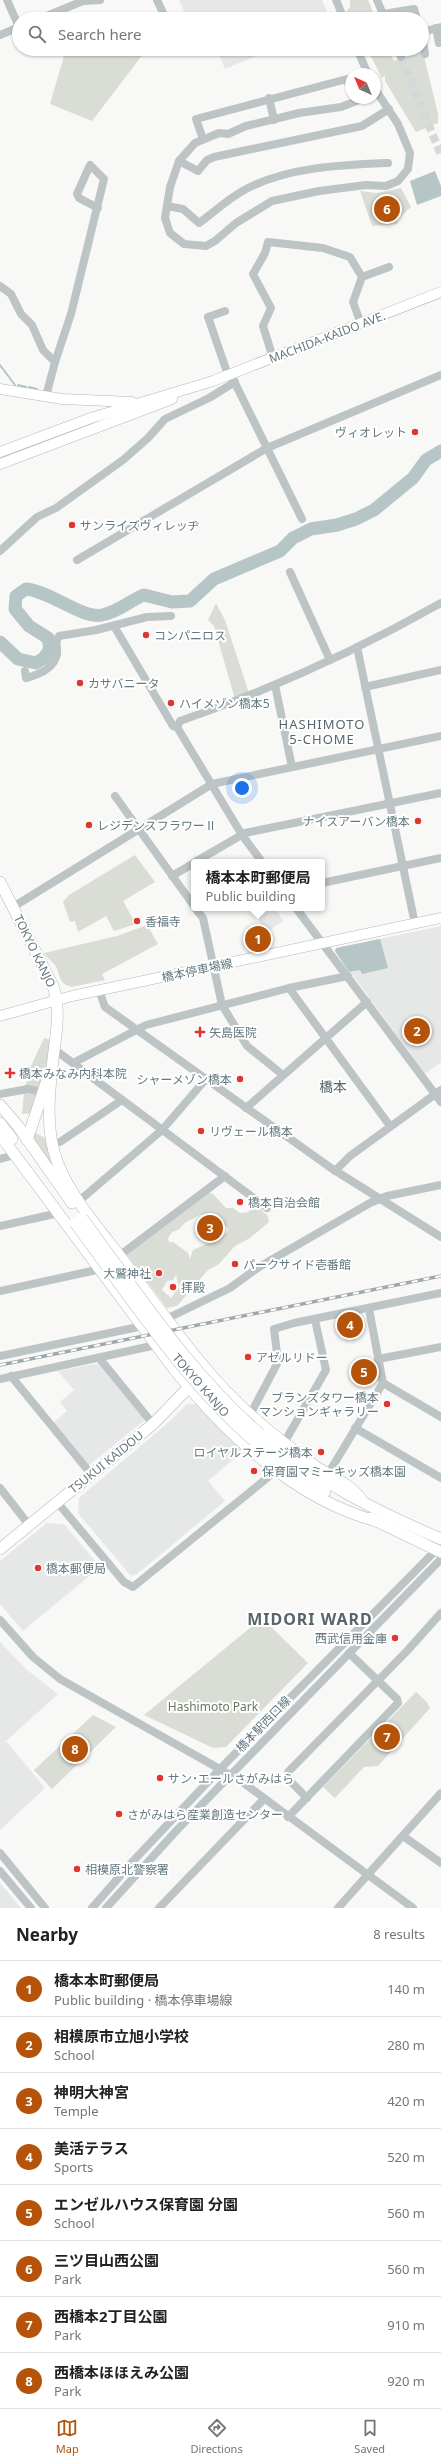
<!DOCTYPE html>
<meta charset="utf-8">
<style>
:root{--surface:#fff;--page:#f6f6f6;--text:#222;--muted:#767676;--line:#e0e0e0;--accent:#b45309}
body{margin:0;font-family:"Noto Sans","Noto Sans JP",sans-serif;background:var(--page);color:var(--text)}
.compass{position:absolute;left:345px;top:68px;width:36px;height:36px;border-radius:50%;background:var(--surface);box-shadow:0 1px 3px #0004;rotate:316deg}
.you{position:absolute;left:242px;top:788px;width:14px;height:14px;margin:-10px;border:3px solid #fff;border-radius:50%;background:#1a73e8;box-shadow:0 0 0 6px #1a73e833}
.badge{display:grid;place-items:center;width:26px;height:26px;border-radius:50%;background:var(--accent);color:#fff;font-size:13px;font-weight:700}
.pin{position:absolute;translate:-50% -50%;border:2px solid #fff;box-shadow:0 1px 4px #0006}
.popup{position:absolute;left:191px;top:859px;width:134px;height:52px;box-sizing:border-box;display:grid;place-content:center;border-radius:4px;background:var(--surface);filter:drop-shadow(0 1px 3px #0005);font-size:13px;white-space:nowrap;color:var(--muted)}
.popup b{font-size:15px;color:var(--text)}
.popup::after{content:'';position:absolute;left:50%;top:100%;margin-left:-8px;border:8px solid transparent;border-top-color:var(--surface)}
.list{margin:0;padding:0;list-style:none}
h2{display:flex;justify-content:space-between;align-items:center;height:52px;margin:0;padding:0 16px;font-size:17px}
h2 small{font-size:13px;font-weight:400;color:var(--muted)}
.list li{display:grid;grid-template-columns:26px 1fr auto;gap:12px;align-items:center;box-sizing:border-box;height:56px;padding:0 16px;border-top:1px solid var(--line)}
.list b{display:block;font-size:15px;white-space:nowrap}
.list p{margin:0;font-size:13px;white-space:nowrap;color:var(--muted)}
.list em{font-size:13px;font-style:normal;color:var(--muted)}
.icon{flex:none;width:22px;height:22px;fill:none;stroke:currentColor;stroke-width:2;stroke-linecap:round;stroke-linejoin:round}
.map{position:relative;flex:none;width:441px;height:1908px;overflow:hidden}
.search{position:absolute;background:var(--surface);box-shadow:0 1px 3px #0004;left:12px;right:12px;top:12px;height:44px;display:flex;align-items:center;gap:10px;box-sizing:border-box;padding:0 14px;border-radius:22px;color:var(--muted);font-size:15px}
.sheet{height:500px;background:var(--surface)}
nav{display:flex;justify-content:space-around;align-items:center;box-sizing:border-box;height:56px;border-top:1px solid var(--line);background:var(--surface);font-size:11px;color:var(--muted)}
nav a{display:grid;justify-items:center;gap:2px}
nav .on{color:var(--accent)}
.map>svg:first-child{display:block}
</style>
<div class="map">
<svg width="441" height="1908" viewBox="0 0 441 1908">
<rect width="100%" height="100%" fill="#f8f8f6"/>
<g fill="#e6e8e7">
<polygon points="179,0 322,0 330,19 187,19"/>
<polygon points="217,49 273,49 225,69"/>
<polygon points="262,908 282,908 277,911 283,921 267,932 254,913"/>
<polygon points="441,926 441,1062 425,1074 335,951 336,948"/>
<polygon points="100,1363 146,1419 88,1466 53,1423 67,1411 60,1402 74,1390 58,1371"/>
<polygon points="376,1363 379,1382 352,1377 350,1368"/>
<polygon points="187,1404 197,1404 243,1451 208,1481 225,1501 137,1574 131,1576 78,1513 79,1498 169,1422"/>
<polygon points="47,1523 64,1524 100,1567 23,1631 0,1604 0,1561"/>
<polygon points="0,1642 26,1669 58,1694 6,1741 45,1788 0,1830"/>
<polygon points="0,1883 21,1908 0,1908"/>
</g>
<g fill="#daddd5" fill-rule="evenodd">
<polygon points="350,0 368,0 376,19 348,19 345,13 350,7"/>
<polygon points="422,48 438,114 438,123 416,132 385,81 385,75 382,78 367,49 388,49 394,61 410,55 410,52"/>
<polygon points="66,49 83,49 92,53 105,49 147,49 92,121 50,104"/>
<polygon points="401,188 411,207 399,218 397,224 372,226 360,191 377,193"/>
<polygon points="216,603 225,620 249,693 235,699 214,626 208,620"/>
<polygon points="135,855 155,882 123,901 136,924 114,931 106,916 78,932 75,921 70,922 63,902 69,895"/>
<path d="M147,925L158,944L102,974L105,980L72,987C57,984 61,974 55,965C52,961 47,958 44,953L117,936Z"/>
<polygon points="44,1038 52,1040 46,1071 30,1068"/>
<polygon points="30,1074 44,1076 40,1087 25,1086"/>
<polygon points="24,1093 37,1094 31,1113 22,1114"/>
<polygon points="33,1132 48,1139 60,1177 33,1138"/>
<path d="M209,1193L213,1194L226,1208H233L240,1213L249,1212V1204L252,1202L268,1216L269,1222L250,1238L235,1246L219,1264L208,1270L177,1306L167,1308L127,1255ZM200,1214L214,1223L221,1222L228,1228V1231L222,1237L193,1250L190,1259L188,1253L173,1242H169L168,1238L172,1232C180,1230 180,1228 185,1223C190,1219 195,1219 200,1214ZM176,1275L179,1288L171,1298L162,1290L167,1281L173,1280Z"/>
<polygon points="262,1618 308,1663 226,1747 213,1748 144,1715"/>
<polygon points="416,1692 426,1701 430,1708 378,1766 364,1767 335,1798 323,1787"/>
<polygon points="93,1715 116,1727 52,1789 34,1770"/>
</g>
<g fill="#b6c6c7">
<polygon points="435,171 441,186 441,196 417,205 410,181"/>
<polygon points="380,939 388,968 362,974 360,970 349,972 335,951 336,948"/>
</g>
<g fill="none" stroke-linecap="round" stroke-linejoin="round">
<g stroke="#b6c6c7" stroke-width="2">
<polyline points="0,365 15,385"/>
<polyline points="18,385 26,387"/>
<polyline points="29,387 37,389"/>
</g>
<path stroke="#b6c6c7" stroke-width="13" d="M0,642L18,659L36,663L44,658L50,649L48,638L29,626L15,609L16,596L26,589C50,591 82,619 102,615C118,612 129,601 144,595L172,602L190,601L214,579L280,551L293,538L311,529L337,525L356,519L374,510L413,478L426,460L441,451"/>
<polyline stroke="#d3d8d8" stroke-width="8" stroke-dasharray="8 4" stroke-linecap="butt" points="401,57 441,155"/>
<defs>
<g id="major">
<polyline points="0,389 62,399 132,402"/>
<polyline points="0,452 91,418 213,381 441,292"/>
<polyline points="0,464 172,399"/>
<polyline points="0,1016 72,996 441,918"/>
</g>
<g id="highway">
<path d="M0,882L53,986C61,1011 56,1034 53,1059C49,1093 45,1132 58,1164C72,1198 97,1227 119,1255C162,1311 201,1372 254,1418C273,1435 294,1451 315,1466C331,1477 353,1485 363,1502"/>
<polyline points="0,1105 18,1126 72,1203"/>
<polyline points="0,1123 12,1139"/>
<path d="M0,1135L174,1369C225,1433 295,1499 376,1521"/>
<polyline points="27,1140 48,1077"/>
<path d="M260,1434C314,1480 376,1511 441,1539"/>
<polyline points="254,1441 280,1461 325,1492"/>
<polyline points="370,1518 441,1552"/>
<polyline points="0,1549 153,1424 193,1383"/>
</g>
</defs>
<use href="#major" stroke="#b1b8ba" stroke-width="11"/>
<use href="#highway" stroke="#b3b9bb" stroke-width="12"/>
<g stroke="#bdc4c6" stroke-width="8">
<polyline points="7,0 19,27"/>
<polyline points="157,0 164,15"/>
<polyline points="336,0 344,19"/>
<polyline points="377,0 385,19"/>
<polyline points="383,14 414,9 417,19"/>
<polyline points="39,19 83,1 100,0"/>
<polyline points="436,28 439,43"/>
<polyline points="422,32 441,27"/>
<polyline points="0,35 19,27"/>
<polyline points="422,35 425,54"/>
<polyline points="357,49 368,74"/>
<polyline points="397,49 401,57"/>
<polyline points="269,98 274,120"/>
<polyline points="364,98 341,107 299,113 246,126 228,134 219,133 195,143 179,161 170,187 165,218 170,233 184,244 206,246 215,241 236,223 272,201 319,191 366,185 386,186 398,181 408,169 410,153 398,124 375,89"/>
<polyline points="203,139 196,119 347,79 351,94"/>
<polyline points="179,161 198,171 207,160 214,157 362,126 389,109"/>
<path d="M167,206L183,209L199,223C214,212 229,198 246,189C288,167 341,165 388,163"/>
<polyline points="362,277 389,267"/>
<polyline points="0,286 11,294 21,314 32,325 43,350 55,362"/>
<polyline points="225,311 208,317 228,375"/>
<polyline points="273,358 263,326 271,308 253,274 265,253 268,242 323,248 350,257 362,277 353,302 361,324"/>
<polyline points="232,377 302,519"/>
<polyline points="46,396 55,362 71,314 104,179 90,165 77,194 79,198 98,208"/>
<polyline points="0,551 37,517 56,508 123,460 148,438 165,419 209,398 235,382"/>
<polyline points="77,560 267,448 441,375"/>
<polyline points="290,572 330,660"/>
<polyline points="114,626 173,726 177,727 242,835 262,862"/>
<polyline points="357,647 415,924"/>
<path d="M25,671L26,678C38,675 54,669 57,654C58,647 54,642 59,636L96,630L147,617L171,616"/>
<polyline points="275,685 292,767"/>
<polyline points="365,687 441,670"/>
<path d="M177,727L180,721C270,690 358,650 441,603"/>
<polyline points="115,796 194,906"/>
<polyline points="195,862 245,833 441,793"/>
<polyline points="172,876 194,863"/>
<polyline points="322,883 441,858"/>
<polyline points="13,907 212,784 441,736"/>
<polyline points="195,908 203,918 222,1005 247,1046 283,1075"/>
<polyline points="296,908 441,1102"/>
<polyline points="289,988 390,1126"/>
<polyline points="99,990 105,1007 331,1168 441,1237"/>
<polyline points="54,1049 267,1208"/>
<polyline points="73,1063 146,1025 289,988 348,976"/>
<polyline points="0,1094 28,1089 43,1092"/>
<polyline points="246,1108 367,1002"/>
<polyline points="53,1144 60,1142 122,1100"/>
<polyline points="0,1159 15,1155"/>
<polyline points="335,1171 350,1156 441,1090"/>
<polyline points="79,1201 162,1130 206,1079"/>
<polyline points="0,1226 59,1213"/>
<polyline points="119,1256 225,1176"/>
<polyline points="0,1291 101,1269"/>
<polyline points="166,1319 230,1288 259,1267 370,1203 387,1196 441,1185"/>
<polyline points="0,1356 143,1326"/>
<polyline points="100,1359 153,1424"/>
<polyline points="378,1359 441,1347"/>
<polyline points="11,1376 91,1474"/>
<polyline points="0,1379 156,1345"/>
<polyline points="383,1383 441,1417"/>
<polyline points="250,1415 278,1362 274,1329 294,1323 441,1293"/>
<polyline points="355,1428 441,1478"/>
<polyline points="284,1443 326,1370 315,1320"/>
<polyline points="328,1474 383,1383 369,1309"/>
<polyline points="0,1488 29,1525"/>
<polyline points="57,1502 124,1582 133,1587 277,1470"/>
<polyline points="0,1620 33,1657 60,1679 241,1781 413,1908"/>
<polyline points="307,1798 288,1779 288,1772 407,1651 441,1613"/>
<polyline points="288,1817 398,1703 397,1699 349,1653"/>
<polyline points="403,1836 441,1863"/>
<polyline points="0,1853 45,1908"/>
<polyline points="0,1871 31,1908"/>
<polyline points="92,1908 135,1859 221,1768 439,1547"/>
<polyline points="106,1908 177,1830 441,1559"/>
<polyline points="159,1908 264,1799"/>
<polyline points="338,1908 441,1793"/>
</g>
<use href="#major" stroke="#fff" stroke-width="10"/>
<use href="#highway" stroke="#fff" stroke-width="11"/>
<defs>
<polyline id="rail" points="0,1365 441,1276"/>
</defs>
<use href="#rail" stroke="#9fa9ac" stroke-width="3.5"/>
<use href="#rail" stroke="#fff" stroke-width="2" stroke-dasharray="6" stroke-linecap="butt"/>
<defs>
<g id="highway-bridge">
<path d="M82,1218C138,1293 189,1373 260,1434"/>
<path d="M75,1223C131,1298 183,1379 254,1441"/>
</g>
</defs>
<use href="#highway-bridge" stroke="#b3b9bb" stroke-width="12" stroke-linecap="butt"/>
<use href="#highway-bridge" stroke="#fff" stroke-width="11"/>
</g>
<g fill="#de3630" stroke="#fff" stroke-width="1.5">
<circle cx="415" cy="432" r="4"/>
<circle cx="72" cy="525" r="4"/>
<circle cx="146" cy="635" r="4"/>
<circle cx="80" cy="683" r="4"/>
<circle cx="171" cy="703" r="4"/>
<circle cx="418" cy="821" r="4"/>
<circle cx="89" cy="825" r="4"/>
<circle cx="137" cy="921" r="4"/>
<path d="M198 1026h4v4h4v4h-4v4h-4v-4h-4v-4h4z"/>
<path d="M8 1067h4v4h4v4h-4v4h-4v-4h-4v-4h4z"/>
<circle cx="240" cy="1079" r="4"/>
<circle cx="201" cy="1131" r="4"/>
<circle cx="240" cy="1202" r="4"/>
<circle cx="235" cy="1264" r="4"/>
<circle cx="159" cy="1273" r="4"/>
<circle cx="173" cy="1287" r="4"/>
<circle cx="248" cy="1357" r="4"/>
<circle cx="387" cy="1404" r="4"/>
<circle cx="321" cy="1452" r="4"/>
<circle cx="254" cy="1471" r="4"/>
<circle cx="38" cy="1568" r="4"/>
<circle cx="395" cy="1638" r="4"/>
<circle cx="160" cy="1778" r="4"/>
<circle cx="119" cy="1814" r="4"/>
<circle cx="77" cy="1869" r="4"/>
</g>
<g text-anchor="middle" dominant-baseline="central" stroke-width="4" stroke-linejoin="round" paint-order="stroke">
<g font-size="12" fill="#647a80" stroke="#fff">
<text transform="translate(327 337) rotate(-21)">MACHIDA-KAIDO AVE.</text>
<text transform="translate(35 951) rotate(64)">TOKYO KANJO</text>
<text transform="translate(197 970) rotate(-12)">橋本停車場線</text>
<text transform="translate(201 1385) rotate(49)">TOKYO KANJO</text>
<text transform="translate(106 1462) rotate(-39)">TSUKUI KAIDOU</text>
<text transform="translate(263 1724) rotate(-46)">橋本駅西口線</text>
</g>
<g font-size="12" fill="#647a80" stroke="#fff" text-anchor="start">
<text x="407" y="432" text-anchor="end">ヴィオレット</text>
<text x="80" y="525">サンライズヴィレッヂ</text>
<text x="154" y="635">コンパニロス</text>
<text x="88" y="683">カサバニータ</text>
<text x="179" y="703">ハイメゾン橋本5</text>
<text x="410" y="821" text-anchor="end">ナイスアーバン橋本</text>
<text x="97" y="825">レジデンスフラワーⅡ</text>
<text x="145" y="921">香福寺</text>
<text x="209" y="1032">矢島医院</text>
<text x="19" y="1073">橋本みなみ内科本院</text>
<text x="232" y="1079" text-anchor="end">シャーメゾン橋本</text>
<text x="209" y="1131">リヴェール橋本</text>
<text x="248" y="1202">橋本自治会館</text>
<text x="243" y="1264">パークサイド壱番館</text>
<text x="151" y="1273" text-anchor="end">大鷲神社</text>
<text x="181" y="1287">拝殿</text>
<text x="256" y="1357">アゼルリドー</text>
<text x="379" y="1397" text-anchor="end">ブランズタワー橋本<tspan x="379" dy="14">マンションギャラリー</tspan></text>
<text x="313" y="1452" text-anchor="end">ロイヤルステージ橋本</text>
<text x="262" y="1471">保育園マミーキッズ橋本園</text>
<text x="46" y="1568">橋本郵便局</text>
<text x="387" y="1638" text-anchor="end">西武信用金庫</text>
<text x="168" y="1778">サン･エールさがみはら</text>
<text x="127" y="1814">さがみはら産業創造センター</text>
<text x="85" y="1869">相模原北警察署</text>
</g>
<g font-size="12" fill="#6b7863" stroke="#fff">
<text x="213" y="1706">Hashimoto Park</text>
</g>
<g font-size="13" letter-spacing="1" fill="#56666b" stroke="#fff">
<text x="322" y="724">HASHIMOTO<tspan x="322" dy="15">5-CHOME</tspan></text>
</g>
<g font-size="14" fill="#56666b" stroke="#fff">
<text x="333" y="1086">橋本</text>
</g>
<g font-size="16" font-weight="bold" letter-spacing="1" fill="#56666b" stroke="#fff">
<text x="310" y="1619">MIDORI WARD</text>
</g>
</g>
</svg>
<svg class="compass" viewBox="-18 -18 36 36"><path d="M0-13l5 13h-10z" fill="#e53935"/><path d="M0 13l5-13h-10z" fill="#767676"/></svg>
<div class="you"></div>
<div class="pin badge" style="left:258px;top:939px">1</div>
<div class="popup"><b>橋本本町郵便局</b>Public building</div>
<div class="pin badge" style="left:417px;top:1031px">2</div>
<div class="pin badge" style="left:210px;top:1228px">3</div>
<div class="pin badge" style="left:350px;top:1325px">4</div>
<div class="pin badge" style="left:364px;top:1372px">5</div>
<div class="pin badge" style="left:387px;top:209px">6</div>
<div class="pin badge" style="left:387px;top:1737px">7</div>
<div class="pin badge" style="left:75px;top:1749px">8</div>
<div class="search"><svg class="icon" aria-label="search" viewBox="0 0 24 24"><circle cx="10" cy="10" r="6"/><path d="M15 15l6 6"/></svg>Search here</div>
</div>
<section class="sheet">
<h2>Nearby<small>8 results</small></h2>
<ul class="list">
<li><span class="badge">1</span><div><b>橋本本町郵便局</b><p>Public building · 橋本停車場線</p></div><em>140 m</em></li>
<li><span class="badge">2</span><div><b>相模原市立旭小学校</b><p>School</p></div><em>280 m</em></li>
<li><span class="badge">3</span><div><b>神明大神宮</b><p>Temple</p></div><em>420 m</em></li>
<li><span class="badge">4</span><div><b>美活テラス</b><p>Sports</p></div><em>520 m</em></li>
<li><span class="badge">5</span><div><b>エンゼルハウス保育園 分園</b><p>School</p></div><em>560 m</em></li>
<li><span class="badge">6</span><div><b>三ツ目山西公園</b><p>Park</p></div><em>560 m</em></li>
<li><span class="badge">7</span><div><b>西橋本2丁目公園</b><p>Park</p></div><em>910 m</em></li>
<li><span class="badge">8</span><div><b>西橋本ほほえみ公園</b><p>Park</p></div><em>920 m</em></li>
</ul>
</section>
<nav>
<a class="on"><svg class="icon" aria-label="map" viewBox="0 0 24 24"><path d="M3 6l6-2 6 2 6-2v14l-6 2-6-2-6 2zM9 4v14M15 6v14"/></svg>Map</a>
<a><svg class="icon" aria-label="directions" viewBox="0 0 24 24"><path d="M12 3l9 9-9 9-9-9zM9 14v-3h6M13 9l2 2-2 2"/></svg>Directions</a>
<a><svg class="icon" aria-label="saved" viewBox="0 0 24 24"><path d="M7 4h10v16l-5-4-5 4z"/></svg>Saved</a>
</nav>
